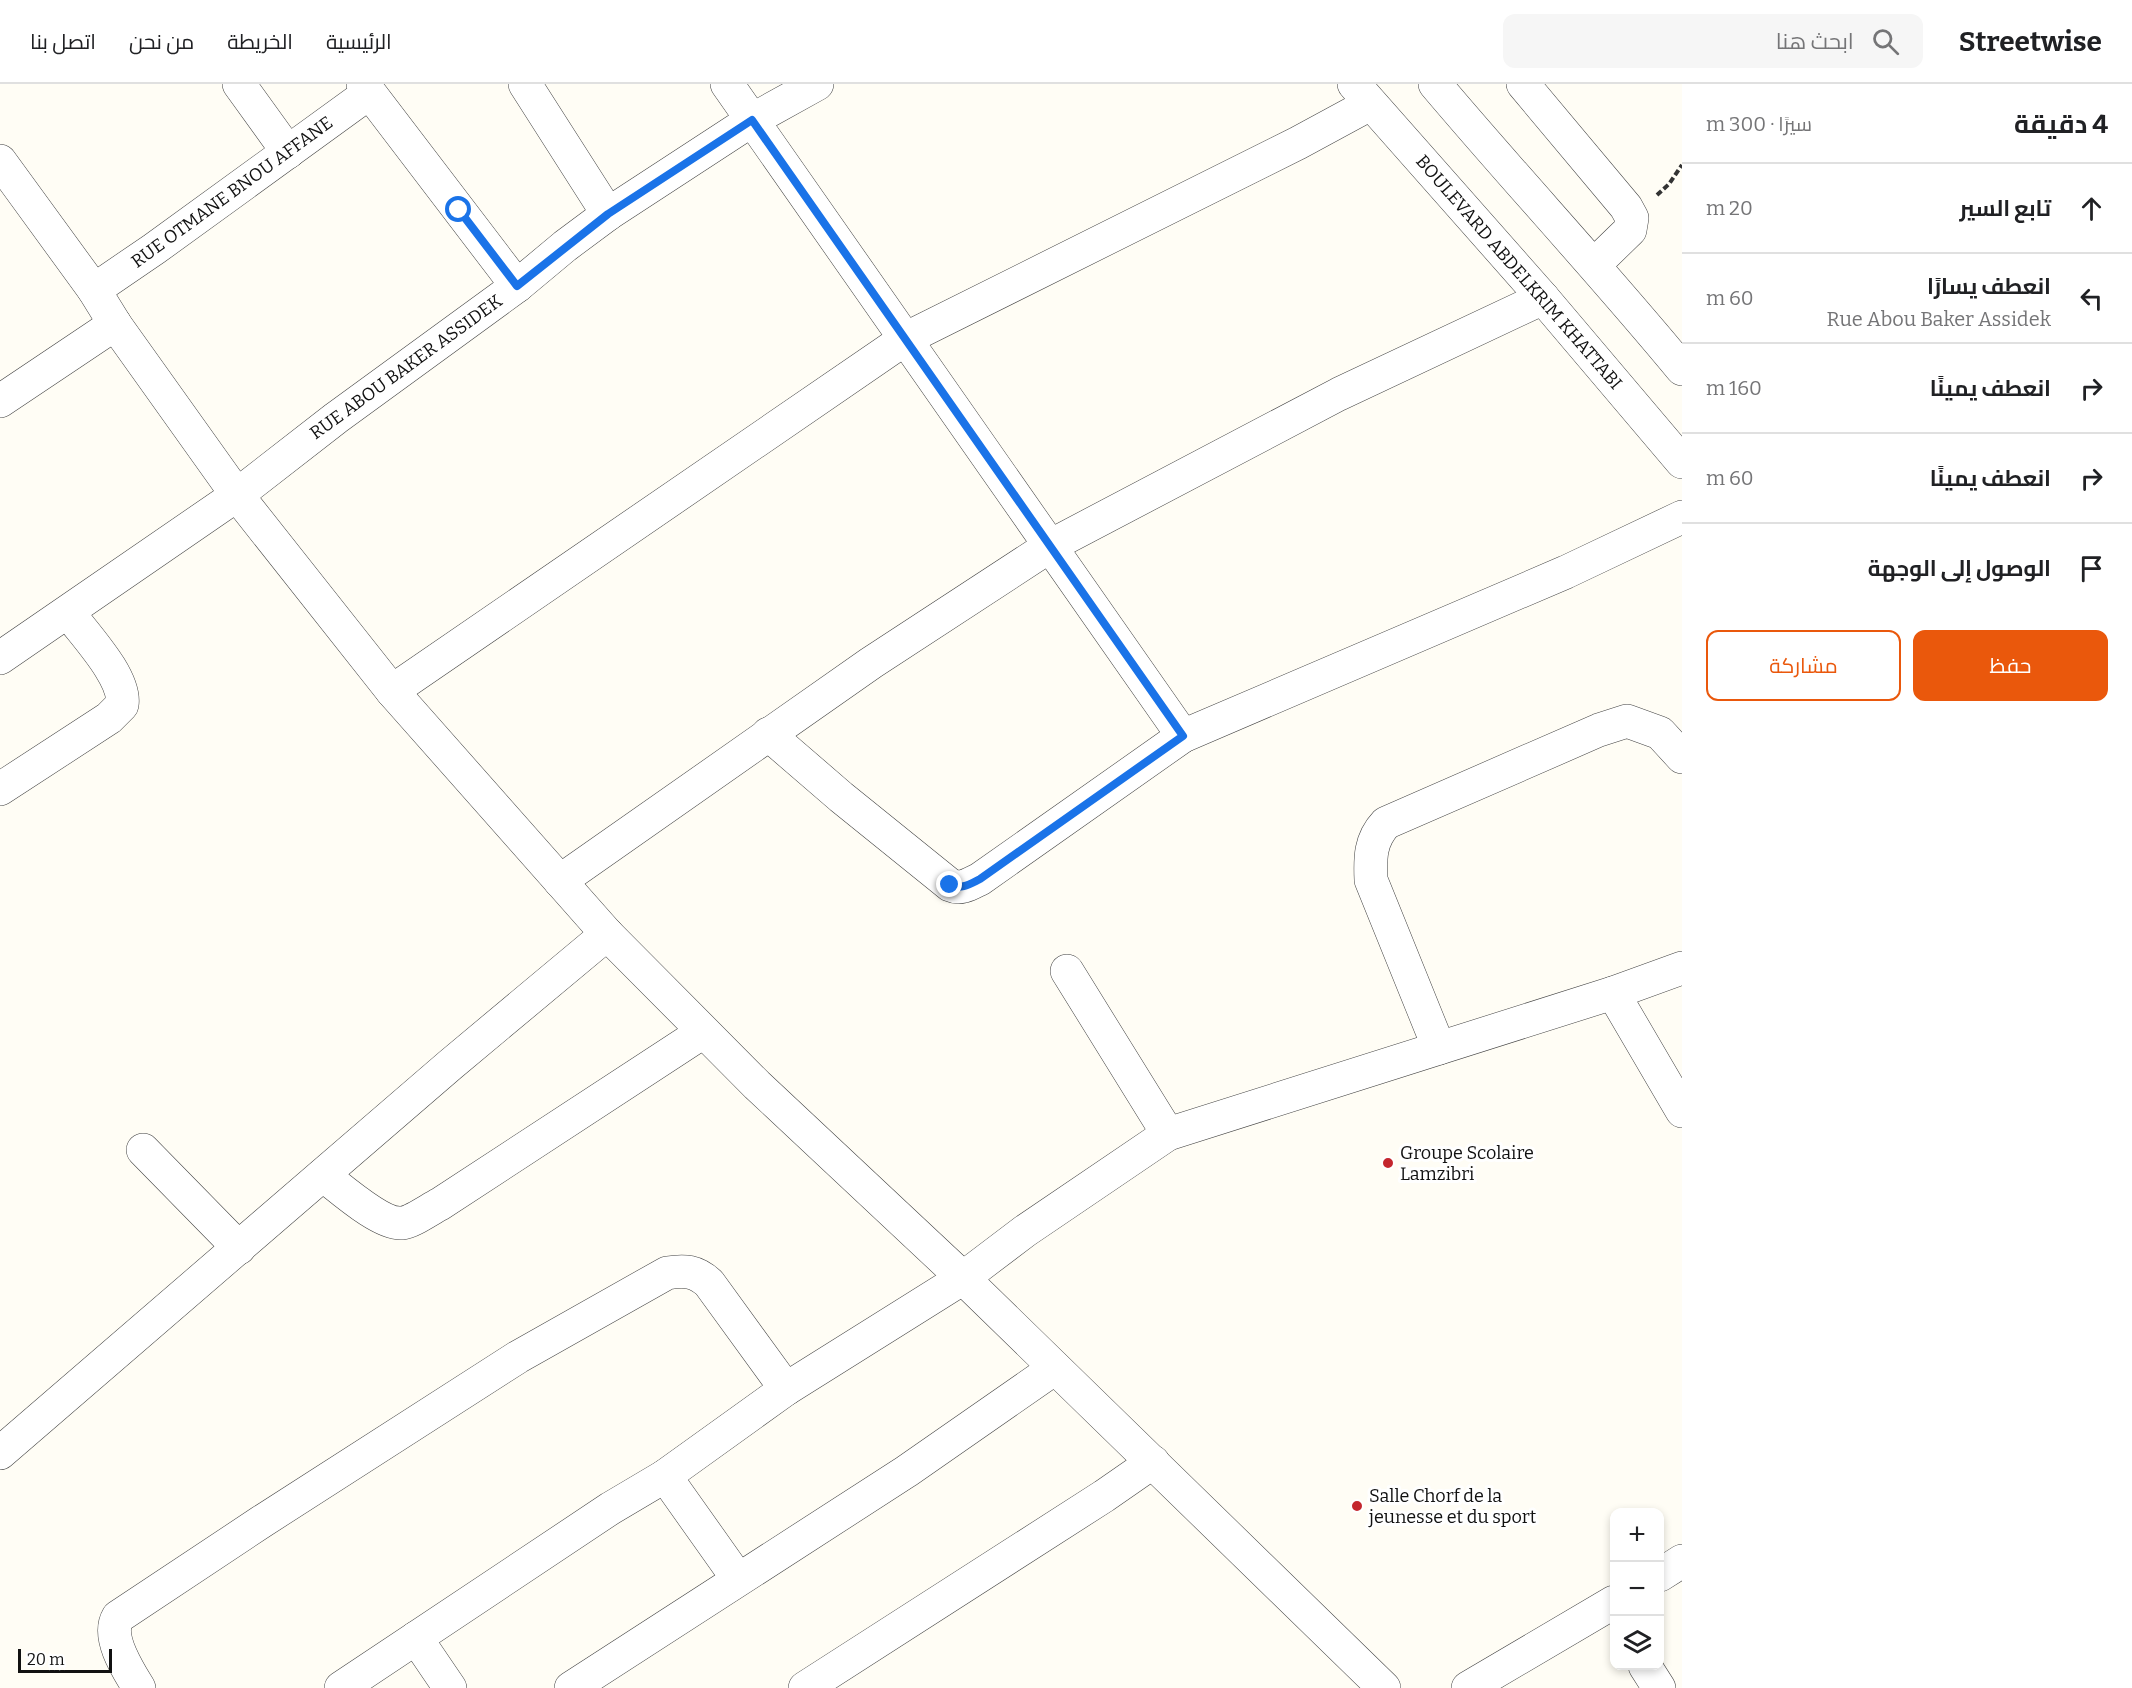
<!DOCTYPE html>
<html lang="ar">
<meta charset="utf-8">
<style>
:root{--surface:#fff;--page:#f6f6f6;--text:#202124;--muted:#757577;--line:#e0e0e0;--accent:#ea580c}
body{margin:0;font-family:Bitter,Cairo,serif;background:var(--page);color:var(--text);direction:rtl}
.controls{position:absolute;right:18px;bottom:18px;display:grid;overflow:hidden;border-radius:12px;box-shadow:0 3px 9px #0003}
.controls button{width:54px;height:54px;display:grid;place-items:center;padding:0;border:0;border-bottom:2px solid var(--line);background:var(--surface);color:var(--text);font:30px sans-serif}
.scale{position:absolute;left:18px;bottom:15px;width:94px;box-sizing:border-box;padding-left:6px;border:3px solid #111;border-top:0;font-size:16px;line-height:21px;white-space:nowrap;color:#111;-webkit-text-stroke:4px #fff;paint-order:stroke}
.stop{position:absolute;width:18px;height:18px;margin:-14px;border:4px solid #1a73e8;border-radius:50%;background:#fff}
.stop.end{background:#1a73e8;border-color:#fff;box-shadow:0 2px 6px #0008}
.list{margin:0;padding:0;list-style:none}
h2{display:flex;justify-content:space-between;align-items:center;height:78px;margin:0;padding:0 24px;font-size:26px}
h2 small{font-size:20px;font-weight:400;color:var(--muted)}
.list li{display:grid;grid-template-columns:39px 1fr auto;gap:18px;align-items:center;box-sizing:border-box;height:90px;padding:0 24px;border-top:2px solid var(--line)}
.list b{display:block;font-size:22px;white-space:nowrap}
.list p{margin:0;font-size:20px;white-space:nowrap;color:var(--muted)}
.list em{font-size:20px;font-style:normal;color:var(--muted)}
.actions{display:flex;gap:12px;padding:18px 24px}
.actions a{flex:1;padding:14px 0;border:2px solid var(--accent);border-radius:12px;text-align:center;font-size:21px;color:var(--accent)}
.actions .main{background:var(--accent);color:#fff}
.icon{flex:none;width:33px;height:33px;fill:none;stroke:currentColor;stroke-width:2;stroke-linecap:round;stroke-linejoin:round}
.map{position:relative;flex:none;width:1682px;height:1604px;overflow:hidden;direction:ltr}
header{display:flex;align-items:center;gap:36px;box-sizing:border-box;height:84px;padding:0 30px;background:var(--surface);border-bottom:2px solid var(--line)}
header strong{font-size:28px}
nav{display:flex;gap:33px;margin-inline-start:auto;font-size:21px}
.search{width:420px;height:54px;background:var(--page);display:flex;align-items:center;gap:15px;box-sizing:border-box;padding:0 21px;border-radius:12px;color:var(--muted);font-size:22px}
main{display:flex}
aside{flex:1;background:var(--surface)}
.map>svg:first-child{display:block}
</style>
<header>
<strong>Streetwise</strong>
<div class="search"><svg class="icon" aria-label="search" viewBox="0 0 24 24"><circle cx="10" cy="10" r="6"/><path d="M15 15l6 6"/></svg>ابحث هنا</div>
<nav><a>الرئيسية</a><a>الخريطة</a><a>من نحن</a><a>اتصل بنا</a></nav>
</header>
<main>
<aside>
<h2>4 دقيقة<small>سيرًا · 300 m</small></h2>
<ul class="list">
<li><svg class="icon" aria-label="ahead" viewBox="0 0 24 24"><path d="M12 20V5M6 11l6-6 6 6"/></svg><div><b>تابع السير</b></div><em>20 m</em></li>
<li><svg class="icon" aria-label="left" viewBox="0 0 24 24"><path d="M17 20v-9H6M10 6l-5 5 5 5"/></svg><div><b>انعطف يسارًا</b><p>Rue Abou Baker Assidek</p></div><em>60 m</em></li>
<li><svg class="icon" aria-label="right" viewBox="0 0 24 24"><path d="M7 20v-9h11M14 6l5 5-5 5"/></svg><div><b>انعطف يمينًا</b></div><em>160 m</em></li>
<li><svg class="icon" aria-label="right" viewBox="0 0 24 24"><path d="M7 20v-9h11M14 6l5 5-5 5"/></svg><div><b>انعطف يمينًا</b></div><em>60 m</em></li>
<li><svg class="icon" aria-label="arrive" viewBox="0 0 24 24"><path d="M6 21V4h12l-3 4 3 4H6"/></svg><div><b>الوصول إلى الوجهة</b></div></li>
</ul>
<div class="actions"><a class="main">حفظ</a><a>مشاركة</a></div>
</aside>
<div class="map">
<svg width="1682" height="1604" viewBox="0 0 1682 1604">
<rect width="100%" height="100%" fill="#fffdf5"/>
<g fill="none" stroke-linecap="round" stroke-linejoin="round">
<defs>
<g id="minor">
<polyline points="239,0 288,68"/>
<polyline points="363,0 517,202"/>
<polyline points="525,0 608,130"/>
<polyline points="727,0 1183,652"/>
<polyline points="1354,0 1543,214 1682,378"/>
<path d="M1435,0C1516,96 1602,188 1682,285"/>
<polyline points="1523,0 1626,123 1632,134 1630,146 1594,181"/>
<polyline points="0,77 94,206 115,240 237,411 392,607 607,850 757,1001 963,1194 1384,1604"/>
<polyline points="94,206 154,165 369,9"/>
<polyline points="0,317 115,240"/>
<polyline points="0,574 237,411 336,334 517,202 565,162 608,130 752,36 817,0"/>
<polyline points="392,607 905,255 1298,59 1370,20"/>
<path d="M768,650L841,713L950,801C961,806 970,800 980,795L1183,652L1566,488L1682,433"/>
<path d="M0,705L109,634L122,621C127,594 83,549 68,528"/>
<polyline points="560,797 871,579 1050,462 1339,310 1543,214"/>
<polyline points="1067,887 1168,1050"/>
<polyline points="1613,909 1682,1027"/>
<path d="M1439,964L1371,796C1370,774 1370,756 1386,739L1599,646L1627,637L1660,649L1682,673"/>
<polyline points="143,1066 239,1164"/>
<path d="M323,1091C340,1104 381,1141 402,1139C412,1138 430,1125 440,1120L703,948"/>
<polyline points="0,1369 450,981 607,850"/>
<polyline points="665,1392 738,1495"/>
<polyline points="1660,1491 1682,1477"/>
<polyline points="416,1554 450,1604"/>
<polyline points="1645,1582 1659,1604"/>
<path d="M139,1604C128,1586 106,1553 118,1533L261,1438L518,1273L667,1189C685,1186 696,1187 709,1199L786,1305"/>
<polyline points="341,1604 611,1424 665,1392 786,1305 963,1194 1025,1147 1168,1050 1613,909 1682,884"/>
<polyline points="571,1604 907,1387 1055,1284"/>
<polyline points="805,1604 1104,1412 1153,1378"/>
<polyline points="1468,1604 1614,1518"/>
</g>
</defs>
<use href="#minor" stroke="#444" stroke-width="34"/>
<polyline stroke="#333" stroke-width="4" stroke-dasharray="6 3" stroke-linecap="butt" points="1657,111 1669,100 1682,81"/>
<use href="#minor" stroke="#fff" stroke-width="33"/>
</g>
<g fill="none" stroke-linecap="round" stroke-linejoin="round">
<path stroke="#1a73e8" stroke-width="8" d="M459,126L517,202L608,130L752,36L1183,652L980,795C970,800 961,806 950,801"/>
</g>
<g fill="#c4262e" stroke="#fff" stroke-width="2">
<circle cx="1388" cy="1079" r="6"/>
<circle cx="1357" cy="1422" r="6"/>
</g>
<g text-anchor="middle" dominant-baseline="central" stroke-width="6" stroke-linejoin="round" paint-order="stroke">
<g font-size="18" fill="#111" stroke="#fff">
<text transform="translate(232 108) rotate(-36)">RUE OTMANE BNOU AFFANE</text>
<text transform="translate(1519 188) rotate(49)">BOULEVARD ABDELKRIM KHATTABI</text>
<text transform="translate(406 283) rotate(-36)">RUE ABOU BAKER ASSIDEK</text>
</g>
<g font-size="18" fill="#111" stroke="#fff" text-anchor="start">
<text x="1400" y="1069">Groupe Scolaire<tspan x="1400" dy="21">Lamzibri</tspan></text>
<text x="1369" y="1412">Salle Chorf de la<tspan x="1369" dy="21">jeunesse et du sport</tspan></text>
</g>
</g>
</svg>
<div class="controls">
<button>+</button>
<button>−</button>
<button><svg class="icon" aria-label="layers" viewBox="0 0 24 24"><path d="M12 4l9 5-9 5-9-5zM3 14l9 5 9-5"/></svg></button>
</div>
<div class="scale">20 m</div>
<div class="stop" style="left:459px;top:126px"></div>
<div class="stop end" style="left:950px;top:801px"></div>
</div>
</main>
